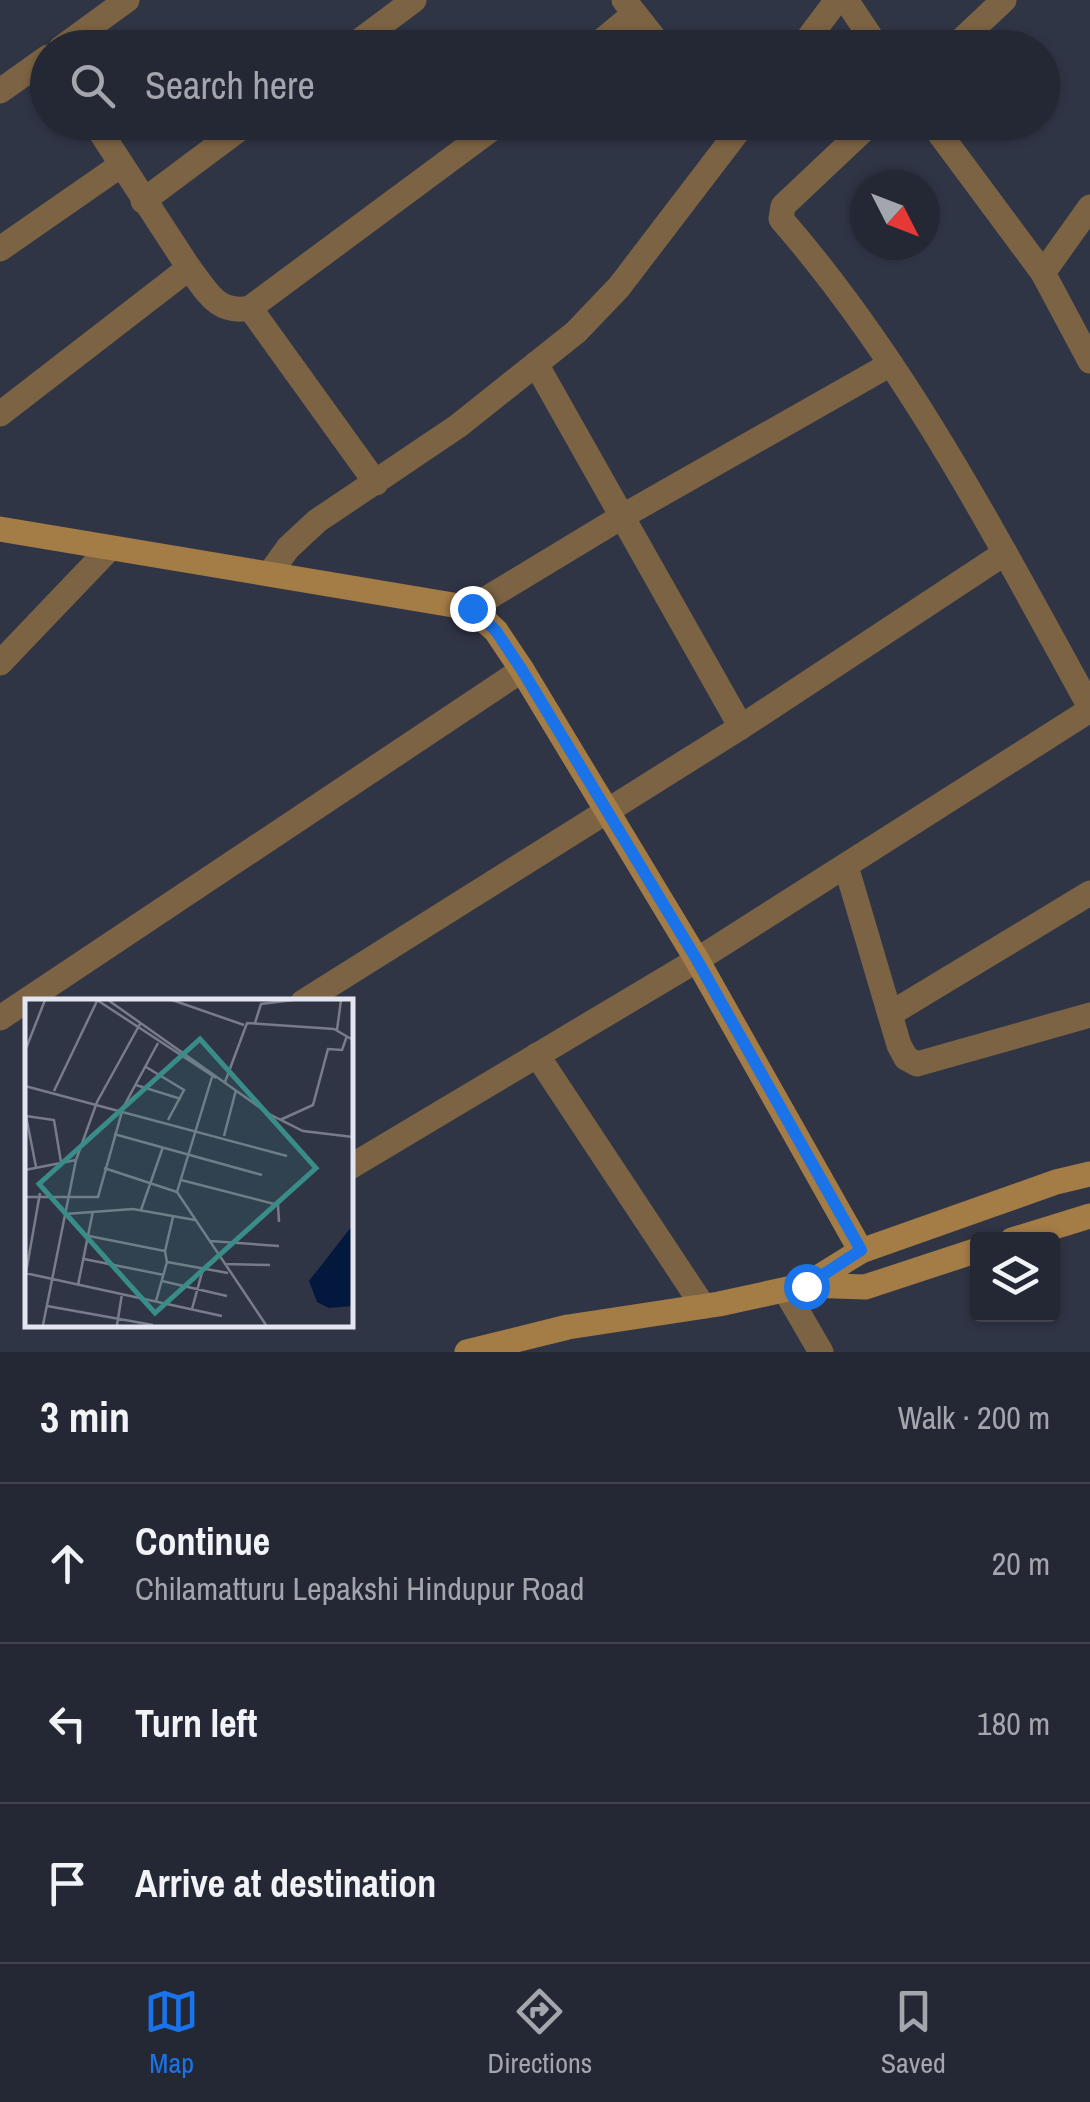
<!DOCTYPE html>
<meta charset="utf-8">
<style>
:root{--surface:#242834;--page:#303440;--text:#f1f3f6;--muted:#a3a6ac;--line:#41444f;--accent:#1a73e8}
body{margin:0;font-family:"Archivo Narrow",sans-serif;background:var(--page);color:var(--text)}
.controls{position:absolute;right:30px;bottom:30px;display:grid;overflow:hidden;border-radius:10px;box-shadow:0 2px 8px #0004}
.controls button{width:90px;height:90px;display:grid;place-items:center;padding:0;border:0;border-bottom:2px solid var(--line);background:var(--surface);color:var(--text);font:50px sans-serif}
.compass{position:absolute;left:850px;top:170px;width:90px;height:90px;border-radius:50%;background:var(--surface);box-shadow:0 2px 8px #0004;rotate:132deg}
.stop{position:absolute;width:30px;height:30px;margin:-22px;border:8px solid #1a73e8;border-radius:50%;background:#fff}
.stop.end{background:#1a73e8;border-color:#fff;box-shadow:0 2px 10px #0008}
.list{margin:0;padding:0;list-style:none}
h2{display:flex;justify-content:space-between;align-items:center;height:130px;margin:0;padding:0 40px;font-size:42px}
h2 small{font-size:32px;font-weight:400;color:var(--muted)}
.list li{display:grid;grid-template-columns:65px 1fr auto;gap:30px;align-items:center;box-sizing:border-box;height:160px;padding:0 40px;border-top:2px solid var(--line)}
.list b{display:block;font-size:38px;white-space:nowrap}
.list p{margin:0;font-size:32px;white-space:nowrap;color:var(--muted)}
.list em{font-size:32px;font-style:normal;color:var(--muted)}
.icon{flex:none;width:55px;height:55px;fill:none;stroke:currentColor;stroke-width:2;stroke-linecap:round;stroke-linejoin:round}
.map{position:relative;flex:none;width:1090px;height:1352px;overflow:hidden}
.search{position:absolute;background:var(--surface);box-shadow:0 2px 8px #0004;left:30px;right:30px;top:30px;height:110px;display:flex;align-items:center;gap:25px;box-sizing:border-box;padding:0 35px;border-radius:55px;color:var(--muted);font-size:38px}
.sheet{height:610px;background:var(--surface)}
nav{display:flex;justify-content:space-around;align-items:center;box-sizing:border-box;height:140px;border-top:2px solid var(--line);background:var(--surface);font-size:28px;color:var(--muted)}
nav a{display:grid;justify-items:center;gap:5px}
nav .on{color:var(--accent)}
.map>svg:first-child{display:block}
</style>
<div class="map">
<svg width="1090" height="1352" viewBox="0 0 1090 1352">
<rect width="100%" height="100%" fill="#303546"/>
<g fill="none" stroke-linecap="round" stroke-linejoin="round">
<g stroke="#7c6343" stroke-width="25">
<polyline points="624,0 662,48"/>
<polyline points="846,0 878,48"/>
<polyline points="61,48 127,0"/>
<polyline points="350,48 414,0"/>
<polyline points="593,48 634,14"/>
<polyline points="801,48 837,0"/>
<polyline points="953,48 1004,0"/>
<polyline points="0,91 48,57"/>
<path d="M872,122L783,206L781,219C908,365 997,539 1090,707"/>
<polyline points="931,122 1043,273 1090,361"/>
<polyline points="143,201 249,122"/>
<polyline points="0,249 121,165"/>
<path d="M189,268C207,291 217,315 250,308L501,122"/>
<polyline points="1043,273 1090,207"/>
<polyline points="250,308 376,483"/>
<polyline points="536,364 741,727"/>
<polyline points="0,414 189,268 94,122"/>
<polyline points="270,573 288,548 317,521 458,426 576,332 619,287 745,122"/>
<polyline points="471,608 623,516 889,365"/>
<polyline points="0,663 109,549"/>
<polyline points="846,866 899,1045 906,1058 917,1064 1090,1015"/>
<polyline points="303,1002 741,727 1005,553"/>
<polyline points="890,1014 1090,893"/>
<polyline points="0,1018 522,670"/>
<polyline points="537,1055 703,1306"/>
<polyline points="350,1167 697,960 1090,710"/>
<polyline points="785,1290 821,1352"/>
</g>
<g stroke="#a47c46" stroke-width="25">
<polyline points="0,529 471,608 496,631 522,670 697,960 861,1251"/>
<polyline points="1012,1240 1090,1216"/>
<polyline points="806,1285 861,1251 1056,1182 1090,1174"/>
<polyline points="467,1352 568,1327 719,1304 806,1285 865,1287 978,1250"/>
</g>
</g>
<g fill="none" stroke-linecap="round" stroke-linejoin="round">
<polyline stroke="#1a73e8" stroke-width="12" points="472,608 496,631 522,670 697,960 861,1250 806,1286"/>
</g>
<g transform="translate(25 999)">
<rect width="328" height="328" fill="#303546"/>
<path d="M327,227V307L304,309L292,303L284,282Z" fill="#02183c"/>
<path fill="none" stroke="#787c8a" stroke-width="2.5" d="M72,1L191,79M83,1L244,115L278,132L328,138M147,1L219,26M230,24L236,5L268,1M312,31L316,1M0,52L20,1M121,68L159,91L143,121M187,78L152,193L241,326M200,83L222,24L309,30L328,41M111,86L156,100M0,87L262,157M29,92L72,2M1,117L29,121L36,163M1,117L11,168M255,121L288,106L303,50L317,51L322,37M89,135L237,176M199,137L211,91M79,169L152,193M0,171L51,161M156,181L253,206L254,223M0,198H73L98,109L133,44M116,211L138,148M40,215L108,210L170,221M64,237L140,252L142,263M185,242L254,247M140,252L148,218M59,260L139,276M199,265L245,266M0,274L197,317M0,279L15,194M137,282L202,297M53,286L68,212M131,302L142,263L203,274M22,307L128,326M167,310L178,270M18,326L51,161L72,103L115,25M92,326L97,295"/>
<path fill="#398c88" fill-opacity="0.15" stroke="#398c88" stroke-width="5" d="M175,40L291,169L130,314L14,185Z"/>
<rect width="328" height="328" fill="none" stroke="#e3e6f1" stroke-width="5"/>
</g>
</svg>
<div class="controls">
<button><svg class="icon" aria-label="layers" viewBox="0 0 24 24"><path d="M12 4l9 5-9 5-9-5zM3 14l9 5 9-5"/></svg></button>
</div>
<svg class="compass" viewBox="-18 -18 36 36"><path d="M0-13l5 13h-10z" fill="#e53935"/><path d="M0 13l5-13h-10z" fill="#a3a6ac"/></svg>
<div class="stop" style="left:806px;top:1286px"></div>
<div class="stop end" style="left:472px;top:608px"></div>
<div class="search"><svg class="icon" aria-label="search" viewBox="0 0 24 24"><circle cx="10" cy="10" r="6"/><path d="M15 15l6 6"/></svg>Search here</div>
</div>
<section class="sheet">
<h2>3 min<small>Walk · 200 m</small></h2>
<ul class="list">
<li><svg class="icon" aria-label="ahead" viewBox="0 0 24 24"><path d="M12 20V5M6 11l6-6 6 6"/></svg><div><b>Continue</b><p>Chilamatturu Lepakshi Hindupur Road</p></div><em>20 m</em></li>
<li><svg class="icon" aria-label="left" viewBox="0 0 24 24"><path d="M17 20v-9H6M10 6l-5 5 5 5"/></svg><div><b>Turn left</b></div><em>180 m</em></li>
<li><svg class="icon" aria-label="arrive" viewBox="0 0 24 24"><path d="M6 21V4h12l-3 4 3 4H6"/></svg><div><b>Arrive at destination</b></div></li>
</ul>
</section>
<nav>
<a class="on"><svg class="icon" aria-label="map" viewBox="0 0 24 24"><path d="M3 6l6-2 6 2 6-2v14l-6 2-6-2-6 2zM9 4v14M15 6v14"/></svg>Map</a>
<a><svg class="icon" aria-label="directions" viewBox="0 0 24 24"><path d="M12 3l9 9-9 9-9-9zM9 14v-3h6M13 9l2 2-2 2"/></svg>Directions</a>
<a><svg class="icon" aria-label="saved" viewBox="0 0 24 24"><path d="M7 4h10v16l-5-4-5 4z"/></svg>Saved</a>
</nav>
